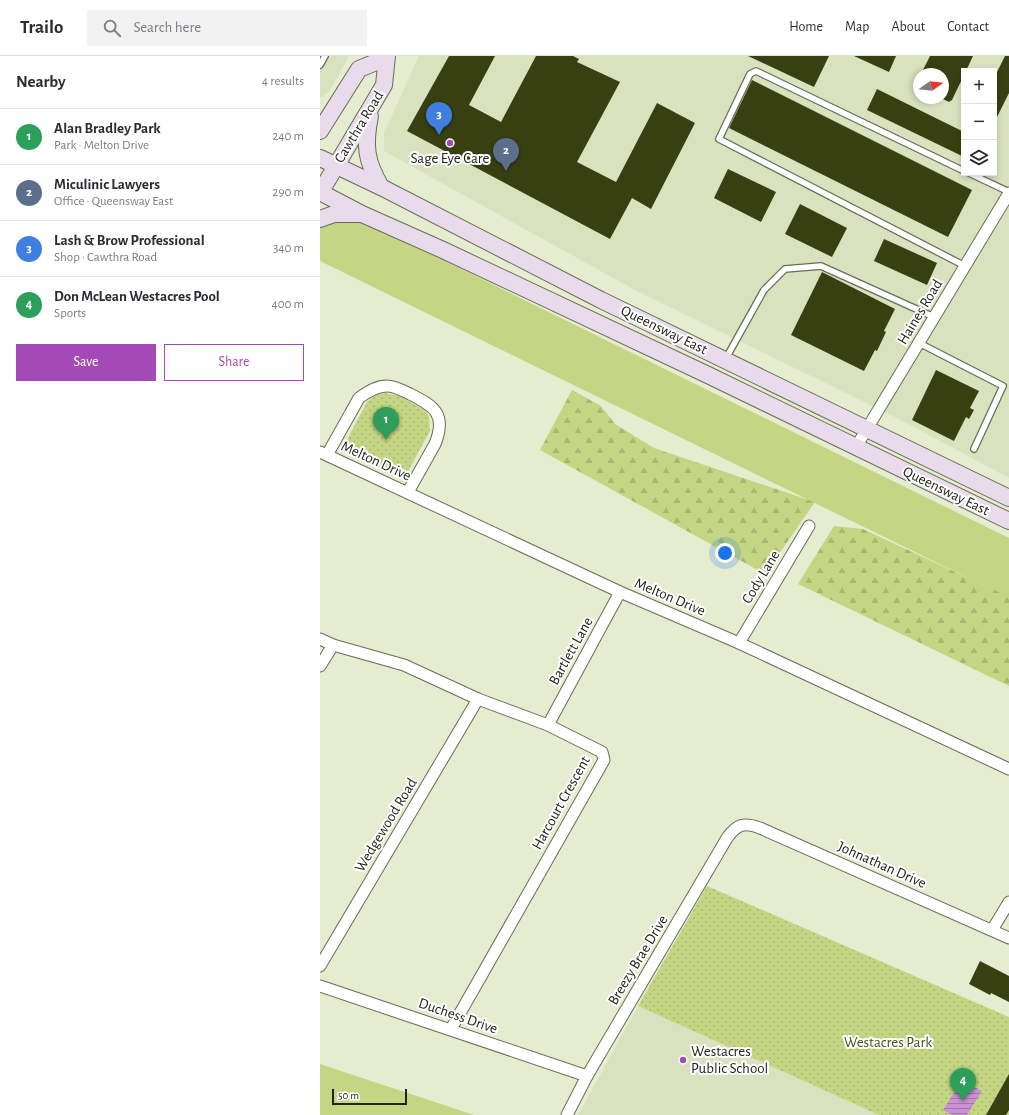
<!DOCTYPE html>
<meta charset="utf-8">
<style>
:root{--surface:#fff;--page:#f2f2f3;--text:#2b2b33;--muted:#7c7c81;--line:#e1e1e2;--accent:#a34ab6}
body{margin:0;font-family:"Alegreya Sans",sans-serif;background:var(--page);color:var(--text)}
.controls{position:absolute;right:12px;top:12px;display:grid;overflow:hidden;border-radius:0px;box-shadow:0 2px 6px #0003}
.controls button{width:36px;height:36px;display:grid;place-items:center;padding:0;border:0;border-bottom:1px solid var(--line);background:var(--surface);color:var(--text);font:20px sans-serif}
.compass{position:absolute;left:593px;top:12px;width:36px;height:36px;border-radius:50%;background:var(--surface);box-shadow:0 2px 6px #0003;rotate:76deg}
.scale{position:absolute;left:12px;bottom:10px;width:75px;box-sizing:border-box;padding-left:4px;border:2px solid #22241a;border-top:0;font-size:11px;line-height:14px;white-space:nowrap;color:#22241a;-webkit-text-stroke:3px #fff;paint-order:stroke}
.you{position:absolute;left:405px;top:497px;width:14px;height:14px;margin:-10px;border:3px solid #fff;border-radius:50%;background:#1a73e8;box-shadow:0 0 0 6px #1a73e833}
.badge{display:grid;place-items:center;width:26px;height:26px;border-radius:50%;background:var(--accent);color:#fff;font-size:13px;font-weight:700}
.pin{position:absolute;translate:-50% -33px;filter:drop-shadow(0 1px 2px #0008)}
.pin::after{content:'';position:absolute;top:21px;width:14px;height:12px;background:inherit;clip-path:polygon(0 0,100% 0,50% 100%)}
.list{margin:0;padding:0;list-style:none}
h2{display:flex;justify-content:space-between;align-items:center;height:52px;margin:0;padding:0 16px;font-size:17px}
h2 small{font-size:13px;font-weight:400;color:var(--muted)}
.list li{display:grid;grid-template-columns:26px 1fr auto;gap:12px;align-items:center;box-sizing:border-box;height:56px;padding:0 16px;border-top:1px solid var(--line)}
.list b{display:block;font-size:15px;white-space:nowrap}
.list p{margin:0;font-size:13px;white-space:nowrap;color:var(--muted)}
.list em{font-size:13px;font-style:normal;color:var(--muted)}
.actions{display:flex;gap:8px;padding:12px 16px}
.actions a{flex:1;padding:9px 0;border:1px solid var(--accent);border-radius:0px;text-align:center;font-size:14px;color:var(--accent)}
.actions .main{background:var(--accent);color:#fff}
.icon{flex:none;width:22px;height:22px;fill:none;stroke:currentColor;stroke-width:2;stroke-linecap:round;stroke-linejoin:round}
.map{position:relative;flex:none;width:689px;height:1059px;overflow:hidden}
header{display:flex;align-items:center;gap:24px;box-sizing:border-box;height:56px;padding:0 20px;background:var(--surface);border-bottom:1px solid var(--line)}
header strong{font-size:19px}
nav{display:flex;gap:22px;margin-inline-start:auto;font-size:14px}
.search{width:280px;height:36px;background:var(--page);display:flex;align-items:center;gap:10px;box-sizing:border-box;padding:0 14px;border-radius:0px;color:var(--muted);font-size:15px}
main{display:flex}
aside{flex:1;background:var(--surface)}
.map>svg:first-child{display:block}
</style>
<header>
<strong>Trailo</strong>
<div class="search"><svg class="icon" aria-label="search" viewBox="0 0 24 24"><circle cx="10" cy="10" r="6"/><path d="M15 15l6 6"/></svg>Search here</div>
<nav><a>Home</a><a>Map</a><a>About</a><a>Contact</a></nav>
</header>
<main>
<aside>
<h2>Nearby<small>4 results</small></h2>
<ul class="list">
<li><span class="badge" style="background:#2e9e5b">1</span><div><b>Alan Bradley Park</b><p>Park · Melton Drive</p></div><em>240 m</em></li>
<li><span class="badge" style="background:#5c6f8a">2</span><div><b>Miculinic Lawyers</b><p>Office · Queensway East</p></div><em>290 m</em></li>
<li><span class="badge" style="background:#3f7fe0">3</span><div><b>Lash &amp; Brow Professional</b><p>Shop · Cawthra Road</p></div><em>340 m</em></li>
<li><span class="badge" style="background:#2e9e5b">4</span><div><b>Don McLean Westacres Pool</b><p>Sports</p></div><em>400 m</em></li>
</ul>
<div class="actions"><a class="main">Save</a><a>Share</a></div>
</aside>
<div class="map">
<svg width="689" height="1059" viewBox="0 0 689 1059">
<defs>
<pattern id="forest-firs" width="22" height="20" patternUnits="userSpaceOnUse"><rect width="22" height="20" fill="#c4d683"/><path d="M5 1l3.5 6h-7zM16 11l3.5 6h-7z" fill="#a8b871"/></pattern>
<pattern id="park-dots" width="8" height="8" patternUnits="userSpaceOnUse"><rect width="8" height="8" fill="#c4d683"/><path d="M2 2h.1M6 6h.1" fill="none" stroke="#a8b871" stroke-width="1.8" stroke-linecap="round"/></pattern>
<pattern id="water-rules" width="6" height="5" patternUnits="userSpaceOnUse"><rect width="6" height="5" fill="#ca92d5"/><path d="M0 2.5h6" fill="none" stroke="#a477ac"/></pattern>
</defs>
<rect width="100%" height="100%" fill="#e5ecd0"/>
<g fill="#d9e2be" fill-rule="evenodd">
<polygon points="0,0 29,0 9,36 0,42"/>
<path d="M99,0H689V422L581,364L315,234L64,95V77ZM644,15H674V117H644ZM599,18H623V42H599Z"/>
<polygon points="318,950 559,1059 258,1059"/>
</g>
<g fill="#c4d683">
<polygon points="15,151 689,482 689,542 0,205 0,172"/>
<polygon points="0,1008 154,1059 0,1059"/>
</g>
<g fill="url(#forest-firs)">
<polygon points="252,334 281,350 295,368 334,392 495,446 445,518 220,394"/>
<polygon points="514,470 543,473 689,541 689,630 478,528"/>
</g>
<g fill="url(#park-dots)">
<polygon points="65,337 79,340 105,354 109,360 110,375 85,421 22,393 47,346 56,339"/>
<polygon points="387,830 689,961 689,1059 559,1059 318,950"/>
</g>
<polygon fill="url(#water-rules)" points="642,1024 662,1035 647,1059 632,1059 623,1054"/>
<g fill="#384012">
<polygon points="129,0 175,0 149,49 181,66 216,0 253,0 259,3 257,6 300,26 257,106 296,126 337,47 375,67 331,153 312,142 290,183 87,75"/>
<polygon points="428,0 509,0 494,31"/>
<polygon points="534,0 576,0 569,16"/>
<polygon points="610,0 653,0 646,15 644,15 644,19 632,44 629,46 623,43 623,18 601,18"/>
<polygon points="685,0 689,0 689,37 674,67 674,22"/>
<polygon points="432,24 652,134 628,181 409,72"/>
<polygon points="557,33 644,76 644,101 547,54"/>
<polygon points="408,113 456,136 441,166 394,142"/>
<polygon points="480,148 527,172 512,201 465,178"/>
<polygon points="564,183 617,207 607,229 554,205"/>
<polygon points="502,216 575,253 564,275 566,276 557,295 555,294 544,315 471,279"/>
<polygon points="616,314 659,335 650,352 654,354 649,363 646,361 634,385 592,364"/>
<polygon points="660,905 689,920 689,946 671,937 670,939 649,928"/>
<polygon points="689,1018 689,1054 686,1059 666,1059"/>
</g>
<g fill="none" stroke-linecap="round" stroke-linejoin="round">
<defs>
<g id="lane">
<polyline points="0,9 5,0"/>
<polyline points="644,115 436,15 430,18 399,83 645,210"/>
<polyline points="649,117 689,136"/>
<polyline points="599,287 683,330 654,393"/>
<polyline points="405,304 444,234 465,213 501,210 614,261"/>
</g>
<g id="street">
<polyline points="536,391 689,137"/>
<polyline points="0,396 300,536 419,587 689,713"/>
<path d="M7,399L39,342C47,336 56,330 67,330C75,330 83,335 90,338C114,350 127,358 115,388L88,436"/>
<polyline points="0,583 13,589 84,609 158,643 228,669 282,696 284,704 131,973"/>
<polyline points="419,587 489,470"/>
<polyline points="0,610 13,589"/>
<polyline points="228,669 300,536"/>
<polyline points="672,874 689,846"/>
<polyline points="0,910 158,643"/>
<polyline points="0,930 267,1020"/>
<path d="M247,1059L267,1020L407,782C417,768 424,766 440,772L689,882"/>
</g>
<g id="secondary">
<path d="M50,60C44,90 46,105 61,131"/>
<polyline points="0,75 39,13 66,2"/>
<polyline points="0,102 61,131 281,244 689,442"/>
<polyline points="0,136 42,158 123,194 388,319 689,465"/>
<polyline points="0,137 64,29 67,0"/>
<polyline points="0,163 14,158 40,158"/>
</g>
</defs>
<use href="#lane" stroke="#686e55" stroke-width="8"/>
<use href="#street" stroke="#686e55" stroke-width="13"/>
<use href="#secondary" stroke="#686e55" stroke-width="18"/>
<use href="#lane" stroke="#fff" stroke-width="5.5"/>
<use href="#street" stroke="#fff" stroke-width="11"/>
<use href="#secondary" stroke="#e9dbec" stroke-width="16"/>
</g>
<g fill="#a34ab6" stroke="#fff" stroke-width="1.5">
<circle cx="130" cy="87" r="4"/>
<circle cx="363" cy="1004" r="4"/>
</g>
<g text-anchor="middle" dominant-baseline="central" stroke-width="4" stroke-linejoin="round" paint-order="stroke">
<g font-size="15" fill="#22241a" stroke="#fff">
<text transform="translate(39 71) rotate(-59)">Cawthra Road</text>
<text transform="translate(600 256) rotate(-59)">Haines Road</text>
<text transform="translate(344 274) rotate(26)">Queensway East</text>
<text transform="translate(56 405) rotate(25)">Melton Drive</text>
<text transform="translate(626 435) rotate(26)">Queensway East</text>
<text transform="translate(441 521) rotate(-59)">Cody Lane</text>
<text transform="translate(350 541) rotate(23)">Melton Drive</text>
<text transform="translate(251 595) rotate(-61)">Bartlett Lane</text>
<text transform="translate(241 747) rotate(-61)">Harcourt Crescent</text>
<text transform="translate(66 769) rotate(-59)">Wedgewood Road</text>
<text transform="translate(562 809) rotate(24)">Johnathan Drive</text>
<text transform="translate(318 904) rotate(-59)">Breezy Brae Drive</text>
<text transform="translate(138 960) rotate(19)">Duchess Drive</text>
</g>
<g font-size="15" fill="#22241a" stroke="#fff">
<text x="130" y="102">Sage Eye Care</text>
<text x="371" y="995" text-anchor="start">Westacres<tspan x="371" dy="17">Public School</tspan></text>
</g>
<g font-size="15" fill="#475213" stroke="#fff">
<text x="568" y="986">Westacres Park</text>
</g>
</g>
</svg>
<div class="controls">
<button>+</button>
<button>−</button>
<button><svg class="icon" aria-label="layers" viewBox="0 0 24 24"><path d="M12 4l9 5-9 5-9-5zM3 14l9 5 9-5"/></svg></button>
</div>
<svg class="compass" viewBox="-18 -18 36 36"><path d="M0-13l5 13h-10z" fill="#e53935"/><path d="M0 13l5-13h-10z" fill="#7c7c81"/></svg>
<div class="scale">50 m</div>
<div class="you"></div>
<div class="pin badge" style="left:66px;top:384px;background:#2e9e5b">1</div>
<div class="pin badge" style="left:186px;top:115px;background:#5c6f8a">2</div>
<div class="pin badge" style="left:119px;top:79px;background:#3f7fe0">3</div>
<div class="pin badge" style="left:643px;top:1045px;background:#2e9e5b">4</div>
</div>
</main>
